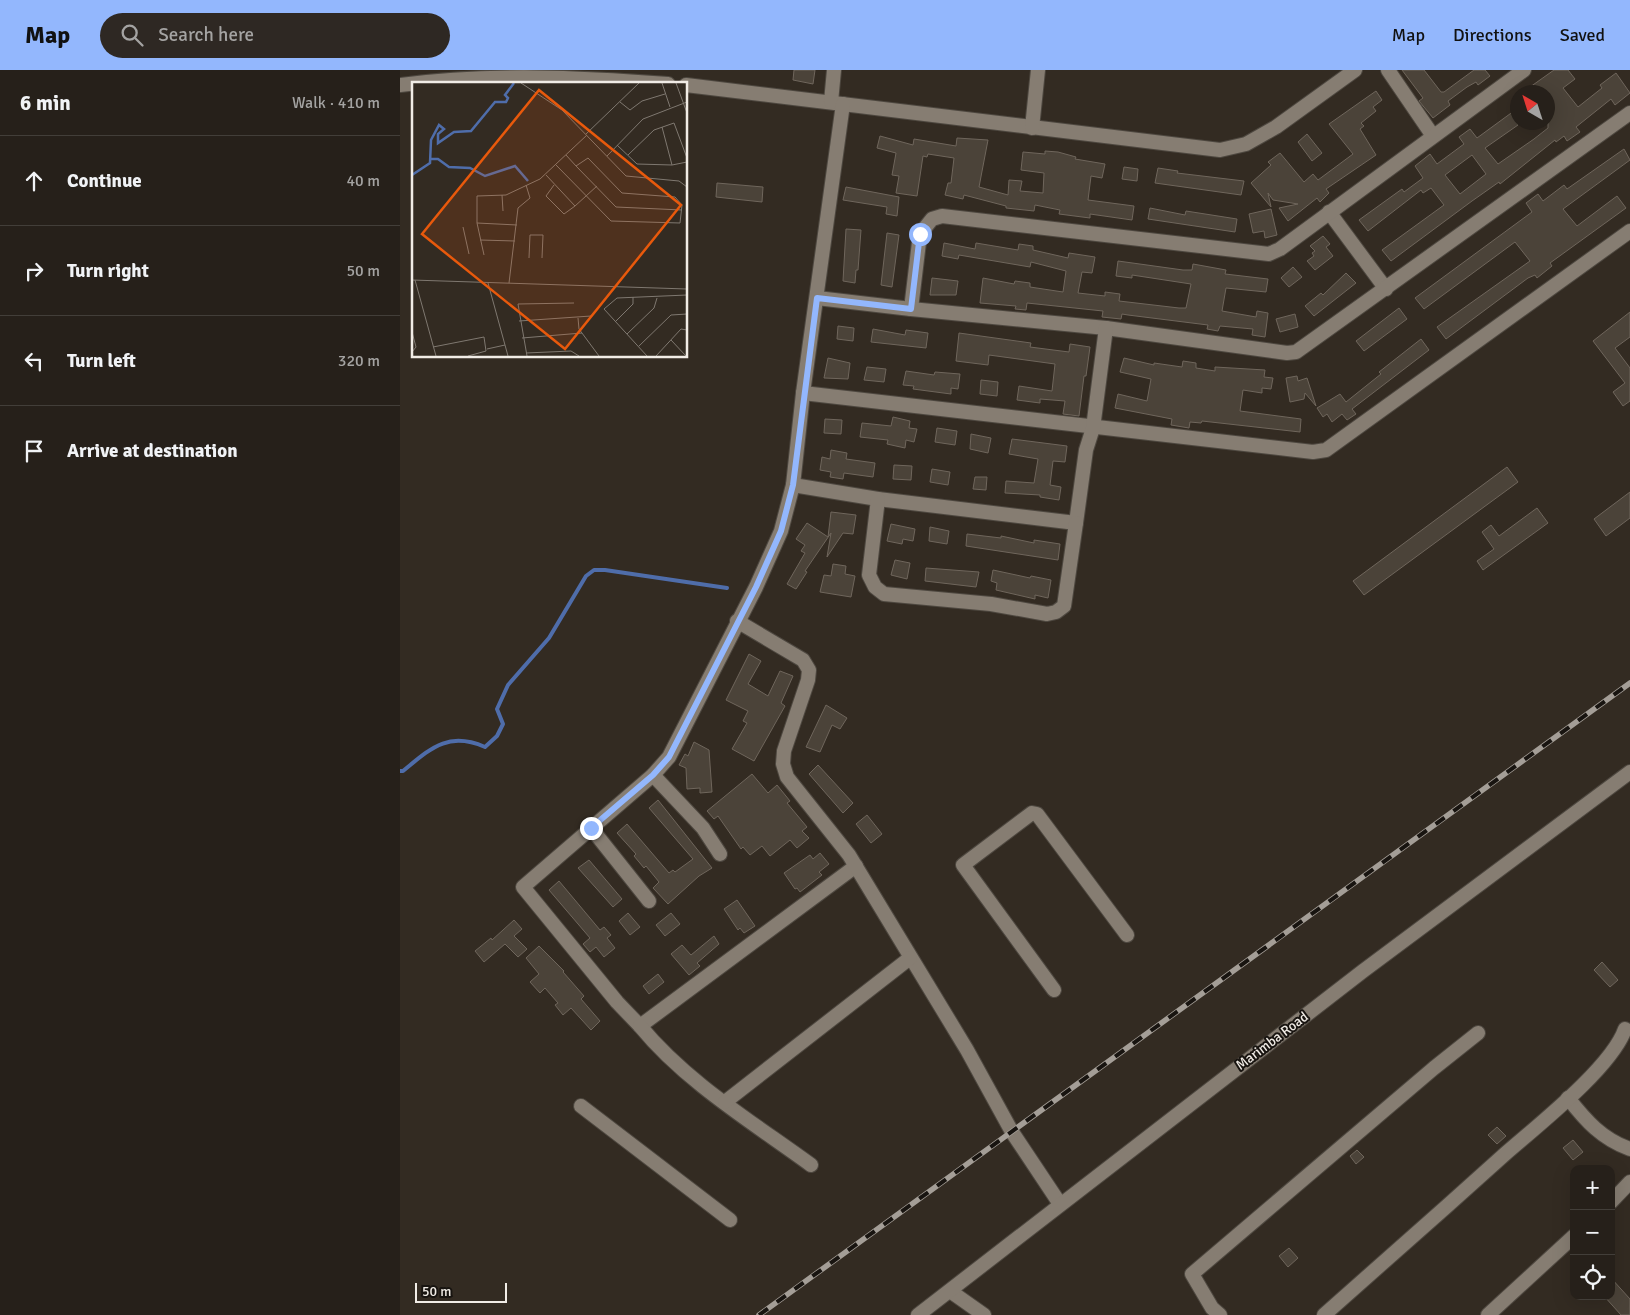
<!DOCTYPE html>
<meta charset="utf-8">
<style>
:root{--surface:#26201a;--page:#2e2823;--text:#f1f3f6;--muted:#a4a3a2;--line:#423e39;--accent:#93b7fd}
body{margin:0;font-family:Signika,sans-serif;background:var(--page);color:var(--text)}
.controls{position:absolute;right:15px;bottom:15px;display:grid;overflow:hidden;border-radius:10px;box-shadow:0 5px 20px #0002}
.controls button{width:45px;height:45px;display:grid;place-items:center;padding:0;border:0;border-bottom:1px solid var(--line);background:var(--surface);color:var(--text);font:25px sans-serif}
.compass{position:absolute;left:1110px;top:15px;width:45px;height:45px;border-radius:50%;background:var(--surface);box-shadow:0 5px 20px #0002;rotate:321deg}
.scale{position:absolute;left:15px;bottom:12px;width:92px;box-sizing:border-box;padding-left:5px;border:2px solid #f1ece6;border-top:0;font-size:14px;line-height:18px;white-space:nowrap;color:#f1ece6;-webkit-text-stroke:4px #181410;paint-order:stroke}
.stop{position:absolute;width:15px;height:15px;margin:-11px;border:4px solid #93b7fd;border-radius:50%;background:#fff}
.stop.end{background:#93b7fd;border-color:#fff;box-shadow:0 1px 5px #0008}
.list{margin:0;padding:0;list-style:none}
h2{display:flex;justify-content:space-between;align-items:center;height:65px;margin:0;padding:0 20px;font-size:21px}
h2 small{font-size:16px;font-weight:400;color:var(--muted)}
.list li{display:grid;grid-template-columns:32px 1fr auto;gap:15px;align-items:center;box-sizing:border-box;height:90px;padding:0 20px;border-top:1px solid var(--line)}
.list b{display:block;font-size:19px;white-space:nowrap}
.list em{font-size:16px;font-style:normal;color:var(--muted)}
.icon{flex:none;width:28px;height:28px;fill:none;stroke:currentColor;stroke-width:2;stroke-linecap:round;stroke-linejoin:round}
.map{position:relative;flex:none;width:1230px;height:1245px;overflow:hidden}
header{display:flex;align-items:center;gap:30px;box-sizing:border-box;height:70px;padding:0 25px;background:var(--accent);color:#111}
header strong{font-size:24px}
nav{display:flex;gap:28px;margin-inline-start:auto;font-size:18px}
.search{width:350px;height:45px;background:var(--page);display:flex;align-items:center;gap:12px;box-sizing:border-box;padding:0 18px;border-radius:28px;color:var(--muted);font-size:19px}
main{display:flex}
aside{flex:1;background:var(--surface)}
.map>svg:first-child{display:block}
</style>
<header>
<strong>Map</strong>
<div class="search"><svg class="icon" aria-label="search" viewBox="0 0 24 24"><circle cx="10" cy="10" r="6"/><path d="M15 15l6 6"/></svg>Search here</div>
<nav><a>Map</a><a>Directions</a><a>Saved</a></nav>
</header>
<main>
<aside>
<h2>6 min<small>Walk · 410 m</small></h2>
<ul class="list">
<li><svg class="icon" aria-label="ahead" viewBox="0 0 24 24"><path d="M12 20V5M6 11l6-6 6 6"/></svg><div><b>Continue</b></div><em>40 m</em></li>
<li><svg class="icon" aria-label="right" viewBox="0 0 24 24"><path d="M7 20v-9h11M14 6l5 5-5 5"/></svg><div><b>Turn right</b></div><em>50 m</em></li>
<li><svg class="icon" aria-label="left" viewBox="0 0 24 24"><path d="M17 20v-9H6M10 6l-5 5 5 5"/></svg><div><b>Turn left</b></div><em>320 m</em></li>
<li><svg class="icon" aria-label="arrive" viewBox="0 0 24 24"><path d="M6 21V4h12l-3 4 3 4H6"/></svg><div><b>Arrive at destination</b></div></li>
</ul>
</aside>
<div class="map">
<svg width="1230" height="1245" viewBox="0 0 1230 1245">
<rect width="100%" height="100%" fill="#332b22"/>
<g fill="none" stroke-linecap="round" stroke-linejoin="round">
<path stroke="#4f6daa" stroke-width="4" d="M0,701H3C31,678 48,661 85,677L97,666L103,654L97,639L108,615L149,568L186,506L194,500H205L327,518"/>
</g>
<g fill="#4b4339" stroke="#6f665c" fill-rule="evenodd">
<polygon points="394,0 415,0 413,14 393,10"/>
<polygon points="1002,0 1024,0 1041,22 1044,22 1074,0 1085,0 1090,6 1078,15 1076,12 1067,17 1048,31 1050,35 1033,48 1019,31 1023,28"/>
<path d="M1154,0H1168L1175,9L1163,18L1178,37L1202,18L1200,15L1216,3L1230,23L1215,35L1211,29L1176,57L1180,62L1167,71L1164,66L1156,72L1155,70L1100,114L1099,112L1072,131L991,191L982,180L1044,135L1031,118L1023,123L1021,120L968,161L959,150L1002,119L1004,122L1023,108L1015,96L1030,84L1037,94L1064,74L1059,67L1070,59L1077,68L1118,38V55L1085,78L1098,94L1134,69L1148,58V22H1123ZM1072,85L1086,104L1060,124L1045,105Z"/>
<polygon points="976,21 982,30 973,37 976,41 961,53 964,56 960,59 976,85 926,119 929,123 920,132 917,128 888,151 879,138 898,134 873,130 868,123 871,137 851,113 871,95 868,92 880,83 904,112 913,104 918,110 953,84 929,54"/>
<polygon points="907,64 922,83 912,91 898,72"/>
<polygon points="480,66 513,75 514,69 556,76 557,68 588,70 579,117 608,125 609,110 622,111 620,121 643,123 644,103 621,100 623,82 645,84 645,81 658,82 676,87 675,89 705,94 702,108 691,106 688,130 734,136 732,150 690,144 690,148 659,144 660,140 635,135 634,141 606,138 606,136 564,125 563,129 545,125 548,113 551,113 554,88 528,84 527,87 523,86 517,126 496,123 499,106 492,105 496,83 477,78"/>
<polygon points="1224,79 1230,90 1163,139 1177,156 1217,126 1226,138 1150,193 1152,196 1137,208 1135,205 1128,208 1046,269 1037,257 1130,191 1115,172 1024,239 1015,228 1132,142 1126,133 1138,124 1143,131 1164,115 1167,119"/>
<polygon points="724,97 738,99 737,111 722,109"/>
<polygon points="758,98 778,101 777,103 844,111 841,125 755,113"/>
<polygon points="317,113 363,117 362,132 316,127"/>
<polygon points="446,117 499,127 497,146 486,144 487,137 443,130"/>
<polygon points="750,138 785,145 786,141 837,149 835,162 748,149"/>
<polygon points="871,139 877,165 865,168 864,161 853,163 849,144"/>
<polygon points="446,159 461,160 458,200 456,200 455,213 443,211"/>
<polygon points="487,163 499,165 492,217 481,215"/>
<polygon points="923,166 930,174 926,177 933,186 915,200 907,191 914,186 912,183 915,181 910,176"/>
<polygon points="544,173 575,179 576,173 618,180 619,174 633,176 633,180 668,188 669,183 695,187 692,203 682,202 678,223 705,226 705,222 720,224 719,231 779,238 786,238 791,214 732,205 732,208 716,206 718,191 783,200 792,200 793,194 826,200 825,204 868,209 866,222 826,218 822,241 856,247 857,241 868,243 865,267 852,265 853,259 820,256 818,261 807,259 808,255 728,245 722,244 721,249 702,247 703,241 627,233 626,240 615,239 616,236 580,233 583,208 614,214 615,211 630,213 630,217 663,222 666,201 631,192 630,197 559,185 558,189 542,186"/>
<polygon points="893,197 902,207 889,217 881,208"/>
<polygon points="946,203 956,213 914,246 905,236 921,223 923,225"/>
<polygon points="532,208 558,211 556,225 530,225"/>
<polygon points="999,238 1007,249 964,281 956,271"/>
<polygon points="1230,242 1230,267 1215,278 1230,298 1230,331 1223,336 1213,322 1225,313 1193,271"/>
<polygon points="895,244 898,257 880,262 876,249"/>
<polygon points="438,256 454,258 453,271 437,269"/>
<polygon points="473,259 505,265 506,260 528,263 526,278 471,272"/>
<polygon points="559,263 631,273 630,277 669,282 670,274 690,277 686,306 684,306 679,346 663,344 665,331 640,329 640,333 617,330 619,316 652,321 655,294 589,285 588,295 556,291"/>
<polygon points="1021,269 1029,280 952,339 956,344 947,350 942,344 932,352 927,344 923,347 917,338 940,324 946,332 981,304 979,302"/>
<polygon points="428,288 450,293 448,309 424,308"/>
<polygon points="724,288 754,295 754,293 782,297 783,291 796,293 796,298 815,301 815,297 865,300 864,307 873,308 871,319 862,318 862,323 843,320 840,341 901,349 900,362 802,351 801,353 790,352 789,358 771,355 772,349 715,338 718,324 747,331 751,309 720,302"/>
<polygon points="467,297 486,299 484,312 464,310"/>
<polygon points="506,301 534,305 535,302 560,304 558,319 551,318 551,324 513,319 514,316 503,315"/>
<polygon points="897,306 898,311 907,308 916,336 905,323 904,329 890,332 886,308"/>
<polygon points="581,310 598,312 597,326 580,324"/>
<polygon points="493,347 510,351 509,358 517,359 514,372 506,370 505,378 487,374 488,370 460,367 462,353 491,356"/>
<polygon points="425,349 442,350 441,364 424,363"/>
<polygon points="537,358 557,361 555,375 535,372"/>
<polygon points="571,364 591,368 588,383 570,379"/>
<polygon points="612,369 667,376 665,392 653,391 650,415 661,417 659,430 640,427 640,425 605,423 606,411 634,413 638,389 609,384"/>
<polygon points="431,380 447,383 446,389 475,393 473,407 444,403 443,409 430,407 431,402 420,400 422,387 430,389"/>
<polygon points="494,395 512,396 511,410 493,409"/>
<polygon points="1107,397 1118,412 964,525 953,511"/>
<polygon points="532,399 550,402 548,415 530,412"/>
<polygon points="575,407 587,407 586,420 573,419"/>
<polygon points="1230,422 1230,448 1206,466 1194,449"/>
<polygon points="1137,438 1148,453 1083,500 1077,491 1094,479 1082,462 1091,455 1099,466"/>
<polygon points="431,442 456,445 453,464 443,463 427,487 431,463 405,501 407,502 396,519 394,518 387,514 405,483 401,481 405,475 396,469 407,453 428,467"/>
<polygon points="491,454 515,459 513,471 503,469 502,474 487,471"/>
<polygon points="530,457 549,461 547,474 529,471"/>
<polygon points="567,464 601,468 601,466 634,473 634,470 660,474 658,490 566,476"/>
<polygon points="495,490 510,493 507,509 491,505"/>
<polygon points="433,494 446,496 445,504 455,506 451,527 420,522 424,505 431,506"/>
<polygon points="526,498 579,502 576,517 525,511"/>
<polygon points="593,500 630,508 631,506 651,510 648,528 635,525 635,529 596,520 597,513 591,511"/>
<polygon points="349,584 361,591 348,614 368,626 380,601 393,606 381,633 385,636 354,691 332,679 347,653 343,651 348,641 326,630"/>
<polygon points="426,635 447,648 440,659 432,655 420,682 406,677"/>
<polygon points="294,672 309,680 312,722 300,723 300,718 287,719 286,698 279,695 285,684 288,686"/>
<polygon points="418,695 453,733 443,743 409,704"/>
<polygon points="352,704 368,723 377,715 390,731 387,733 407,757 402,761 409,768 397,778 390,770 370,786 362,776 350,785 343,777 341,779 318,746 314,749 307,741"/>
<polygon points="258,730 312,798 299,806 268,834 253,818 259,812 246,796 244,798 234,786 236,784 217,763 227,754 269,803 273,800 275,802 293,789 249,738"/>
<polygon points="467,745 482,764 471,773 456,754"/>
<polygon points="420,783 429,794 419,802 422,805 400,822 397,818 395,819 384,803 410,785 413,789"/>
<polygon points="189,790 222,829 213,837 178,798"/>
<polygon points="159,811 200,860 204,857 211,865 207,868 215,878 204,887 196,877 190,882 183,874 190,868 149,820"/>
<polygon points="337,830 355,856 344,863 340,858 338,860 324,839"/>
<polygon points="228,843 240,857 230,865 219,851"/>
<polygon points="271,843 280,854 265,866 256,855"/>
<polygon points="114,850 122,859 114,866 127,879 118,887 105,874 84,892 75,881 91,868 92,870"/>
<polygon points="314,866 319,874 297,893 300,896 289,905 271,884 282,875 291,885"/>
<polygon points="139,876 164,901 163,902 184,926 181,929 200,951 191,960 171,938 163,945 155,935 158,933 145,918 140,923 130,912 139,904 126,888"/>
<polygon points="1202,892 1218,910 1210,917 1194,900"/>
<polygon points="258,904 264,912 249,924 243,916"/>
<polygon points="1097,1057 1106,1066 1097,1074 1088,1065"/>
<polygon points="1173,1070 1183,1082 1173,1090 1163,1078"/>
<polygon points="957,1080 964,1087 956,1094 950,1086"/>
<polygon points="889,1178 898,1188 888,1197 879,1186"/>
<polygon points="1211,1208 1230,1229 1230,1245 1221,1245 1204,1226 1211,1226"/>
</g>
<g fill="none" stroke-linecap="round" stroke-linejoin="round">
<defs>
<g id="minor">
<polyline points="988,0 1033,66"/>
<path d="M0,15C89,3 179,7 268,14"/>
<polyline points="286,15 820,80 846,74 876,57 955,0"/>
<polyline points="431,32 434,0"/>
<polyline points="443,34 403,323 393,415 381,461 356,517 269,687 253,705 123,817 217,932 240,956 456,796"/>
<polyline points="632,58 638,0"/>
<polyline points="929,142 986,219"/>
<polyline points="417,228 511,239 520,164 532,149 542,146 869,184 880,179 1124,0"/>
<polyline points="511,239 706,258 887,283 896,282 1230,43"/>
<polyline points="403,323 913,382 926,380 1230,161"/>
<polyline points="393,415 478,429 676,453 686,380 693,358 706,258"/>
<polyline points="478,429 469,505 475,517 484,524 591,534 647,544 656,542 664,536 676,453"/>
<polyline points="337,551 403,590 409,600 408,610 384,681 383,694 387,707 449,785 567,980 612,1062 660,1134"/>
<polyline points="253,705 303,758 320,784"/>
<polyline points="191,758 249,831"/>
<polyline points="654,920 563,795 632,743 637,744 727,865"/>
<path d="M240,956C286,1012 352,1052 411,1095"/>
<path d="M1168,1028C1186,1051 1202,1069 1230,1079"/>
<polyline points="325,1032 510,888"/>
<polyline points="181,1036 330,1150"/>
<polyline points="1211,1132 1230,1112"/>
<polyline points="550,1221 584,1245"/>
<polyline points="518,1245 963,901 1230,702"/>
<polyline points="820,1245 812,1238 792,1204 1034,998 1078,963"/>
<path d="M924,1245C985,1191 1045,1138 1105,1084C1137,1056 1212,997 1225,959"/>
<polyline points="1088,1245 1174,1166"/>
</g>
</defs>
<use href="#minor" stroke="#4e4840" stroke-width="16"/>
<use href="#minor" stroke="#867d72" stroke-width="14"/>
<defs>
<polyline id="rail" points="359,1245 1230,613"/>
</defs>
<use href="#rail" stroke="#a49e97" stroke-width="5.5"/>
<use href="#rail" stroke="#181410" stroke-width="4" stroke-dasharray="11" stroke-linecap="butt"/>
</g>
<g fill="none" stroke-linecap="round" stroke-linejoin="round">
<polyline stroke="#93b7fd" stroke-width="6" points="191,758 253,705 269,687 356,517 381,461 393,415 417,228 511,239 520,164"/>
</g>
<g text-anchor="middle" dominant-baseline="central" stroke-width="4" stroke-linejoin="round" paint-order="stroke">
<g font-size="14" fill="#f1ece6" stroke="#181410">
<text transform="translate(872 971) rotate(-37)">Marimba Road</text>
</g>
</g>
<g transform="translate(12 12)">
<rect width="275" height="275" fill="#332b22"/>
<path fill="none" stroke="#4f6daa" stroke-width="2.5" d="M18,77H26L37,85L58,86L73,94L103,84L116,99M0,93L18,81L19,58L27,43L32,47L26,52V61L42,50L59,49L83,20H94L96,16L93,13L102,1"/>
<path fill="none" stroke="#7f7870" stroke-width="1" d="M109,1L150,28L214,94L267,99L275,105M250,1L258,25M264,1L275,31M208,20L218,28L230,19L253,12M250,45L260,83M174,52L227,1M205,63L225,82L260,83L275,80M216,73L242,48L262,41L275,76M195,74L231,37L275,20M144,83L199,139L268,141L270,123L263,115L210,111L176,76L164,84L154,73M164,84L204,125L270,128M134,93L163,124L185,104M142,103L134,114L152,132L163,124M90,113L91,129M65,141L72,173M105,143L65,141V114L94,113L128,97L175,53M51,145L57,172M68,158L103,159M117,176L118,153H131L130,176M0,198L275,207M3,198L24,274M76,201L96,274M97,201L106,126L118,116L114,103M166,236L167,247L187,274M107,239L179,234M203,240L221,222V215M0,250L4,265L0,270M215,252L242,226L245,216M110,256L170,251M259,258L274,274M227,264L259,233L275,232M21,265L72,255L74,269L56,274M75,267L93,263M114,271L159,269L167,274M115,274L106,222L162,221M235,274L192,227L205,216L275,213M244,274L269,247L275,248"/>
<path fill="#e8590c" fill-opacity="0.15" stroke="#e8590c" stroke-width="2.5" d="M127,8L269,123L153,267L10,152Z"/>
<rect width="275" height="275" fill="none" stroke="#f1ece6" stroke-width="2.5"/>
</g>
</svg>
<div class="controls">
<button>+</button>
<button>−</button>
<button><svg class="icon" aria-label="locate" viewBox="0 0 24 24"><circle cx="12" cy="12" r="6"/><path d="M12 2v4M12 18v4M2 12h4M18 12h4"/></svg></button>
</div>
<svg class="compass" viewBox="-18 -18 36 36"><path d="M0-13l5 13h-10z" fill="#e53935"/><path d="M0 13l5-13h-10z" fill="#a4a3a2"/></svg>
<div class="scale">50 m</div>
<div class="stop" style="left:520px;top:164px"></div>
<div class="stop end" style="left:191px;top:758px"></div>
</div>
</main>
